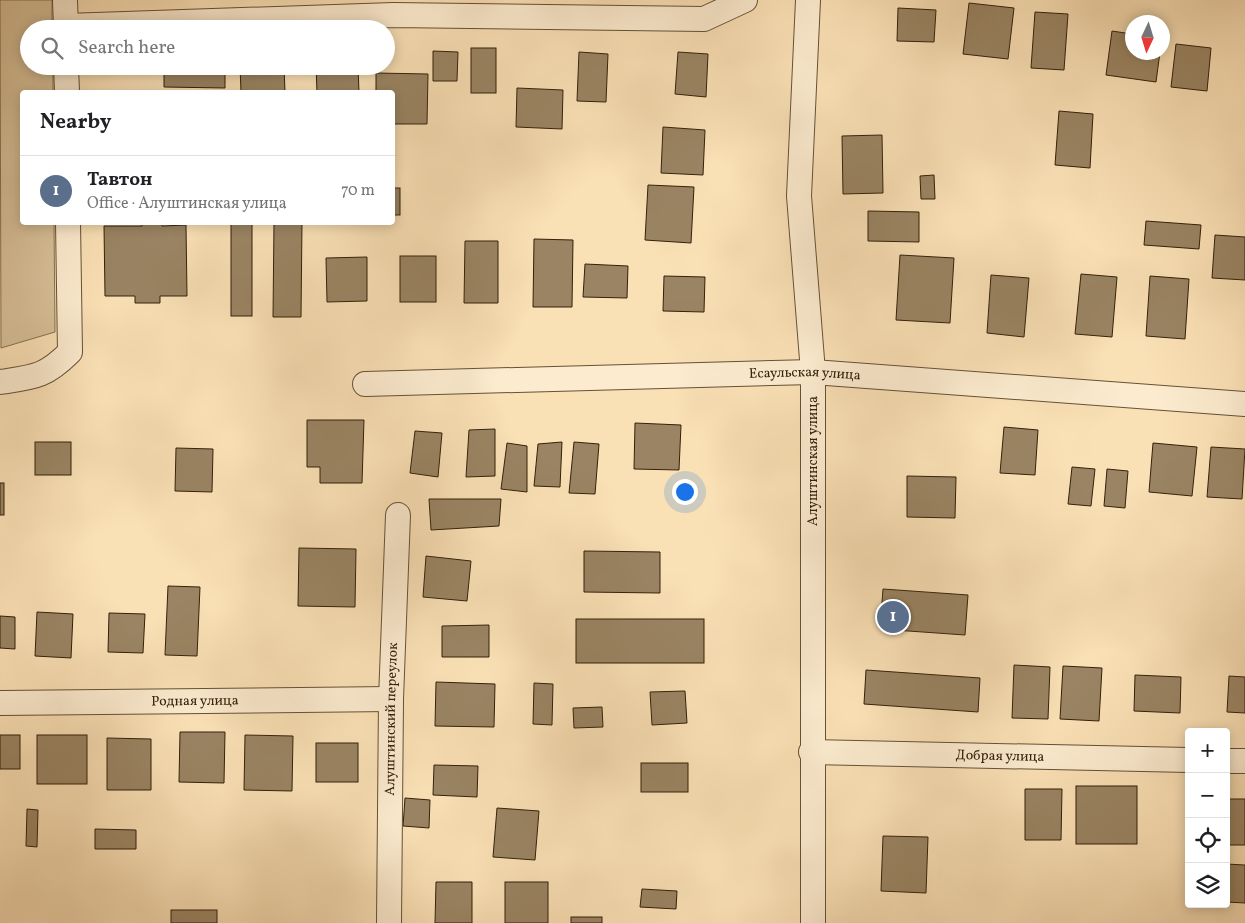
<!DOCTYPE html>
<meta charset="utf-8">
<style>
:root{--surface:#fff;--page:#f6f6f6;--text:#202124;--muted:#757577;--line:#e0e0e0;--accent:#0b8043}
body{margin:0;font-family:Vollkorn,serif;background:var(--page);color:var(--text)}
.controls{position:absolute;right:15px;bottom:15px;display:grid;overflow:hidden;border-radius:5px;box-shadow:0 2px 12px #0003}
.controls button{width:45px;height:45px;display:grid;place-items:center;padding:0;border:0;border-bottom:1px solid var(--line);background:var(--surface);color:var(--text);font:25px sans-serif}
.compass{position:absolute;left:1125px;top:15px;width:45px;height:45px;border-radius:50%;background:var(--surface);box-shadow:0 2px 12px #0003;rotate:184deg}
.you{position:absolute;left:684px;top:491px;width:18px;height:18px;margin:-12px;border:4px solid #fff;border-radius:50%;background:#1a73e8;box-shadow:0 0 0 8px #1a73e833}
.badge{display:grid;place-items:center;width:32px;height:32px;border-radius:50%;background:var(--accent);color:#fff;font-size:16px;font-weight:700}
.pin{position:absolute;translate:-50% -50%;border:2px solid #fff;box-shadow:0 1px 5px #0006}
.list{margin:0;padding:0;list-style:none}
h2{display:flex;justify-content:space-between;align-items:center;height:65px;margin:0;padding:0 20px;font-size:21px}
h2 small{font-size:16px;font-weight:400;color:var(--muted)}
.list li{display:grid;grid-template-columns:32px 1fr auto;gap:15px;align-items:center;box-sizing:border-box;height:70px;padding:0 20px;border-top:1px solid var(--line)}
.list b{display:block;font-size:19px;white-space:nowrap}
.list p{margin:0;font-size:16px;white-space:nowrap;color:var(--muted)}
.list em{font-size:16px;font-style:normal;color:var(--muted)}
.icon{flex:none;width:28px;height:28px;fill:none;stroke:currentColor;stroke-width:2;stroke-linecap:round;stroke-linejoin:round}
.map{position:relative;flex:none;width:1245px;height:923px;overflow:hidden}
.search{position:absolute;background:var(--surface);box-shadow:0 2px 12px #0003;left:20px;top:20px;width:375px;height:55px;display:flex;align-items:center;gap:12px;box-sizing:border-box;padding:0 18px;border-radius:28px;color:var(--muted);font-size:19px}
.panel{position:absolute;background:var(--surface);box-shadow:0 2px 12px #0003;left:20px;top:90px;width:375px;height:135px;border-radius:5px}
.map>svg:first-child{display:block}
</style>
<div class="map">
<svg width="1245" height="923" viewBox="0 0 1245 923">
<rect width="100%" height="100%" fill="#fae0b5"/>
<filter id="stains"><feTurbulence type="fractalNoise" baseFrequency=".004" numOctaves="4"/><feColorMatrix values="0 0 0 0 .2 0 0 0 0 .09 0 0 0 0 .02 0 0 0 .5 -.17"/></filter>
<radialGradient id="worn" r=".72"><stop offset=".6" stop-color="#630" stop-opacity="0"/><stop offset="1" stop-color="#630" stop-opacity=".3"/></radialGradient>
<polygon fill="#d8c098" stroke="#867052" points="0,0 52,0 52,29 29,29 29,66 53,66 53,92 22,92 22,222 54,223 55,332 1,348"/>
<g fill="#9a8463" stroke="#33210b">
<polygon points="969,3 1014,8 1008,59 963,54"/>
<polygon points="898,8 936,10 934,42 897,41"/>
<polygon points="1035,12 1068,14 1064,70 1031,68"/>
<polygon points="1112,31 1132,34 1132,52 1160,52 1156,82 1106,75"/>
<polygon points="1176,44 1211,48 1207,91 1171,87"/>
<rect x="471" y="48" width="25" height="45"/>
<polygon points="433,51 458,52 457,81 433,81"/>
<polygon points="579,52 608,54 606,102 577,101"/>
<polygon points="678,52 708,54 706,97 675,94"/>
<rect x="86" y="66" width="19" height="6"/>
<polygon points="164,66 225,66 225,88 164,87"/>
<polygon points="240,66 284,66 285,92 241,92"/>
<polygon points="316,66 358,66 359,92 317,92"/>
<polygon points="376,73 428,74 427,124 392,124 392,92 376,92"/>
<polygon points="517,88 563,90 562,129 516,127"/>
<polygon points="1059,111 1093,114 1090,168 1055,165"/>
<polygon points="663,127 705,130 703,175 661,173"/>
<polygon points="882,135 883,193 843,194 842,136"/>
<polygon points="934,175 935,199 921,199 920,176"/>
<polygon points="648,185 694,187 691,243 645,240"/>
<rect x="392" y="188" width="8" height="27"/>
<polygon points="868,211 919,212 919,242 868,241"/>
<polygon points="1146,221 1201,225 1199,249 1144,245"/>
<polygon points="142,222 162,222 162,226 186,225 187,296 160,296 160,303 135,303 135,296 105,296 104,226 142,226"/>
<rect x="231" y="222" width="21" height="94"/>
<polygon points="274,222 302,222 301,317 273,317"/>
<polygon points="1215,235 1245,237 1245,280 1212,278"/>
<polygon points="534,239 573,240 572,307 533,307"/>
<polygon points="465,241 498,241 498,303 464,303"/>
<polygon points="900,255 954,258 950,323 896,320"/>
<rect x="400" y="256" width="36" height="46"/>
<polygon points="367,257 367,301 327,302 326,258"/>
<polygon points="585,264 628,266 627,298 583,297"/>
<polygon points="1081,274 1117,277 1112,337 1075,334"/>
<polygon points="991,275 1029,278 1024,337 987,333"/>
<polygon points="664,276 705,277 704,312 663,311"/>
<polygon points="1150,276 1189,279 1185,339 1146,336"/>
<polygon points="307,420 364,420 362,483 320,483 320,467 307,467"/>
<polygon points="635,423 681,425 679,470 634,469"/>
<polygon points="1004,427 1038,430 1035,475 1000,473"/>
<polygon points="495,429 495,476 466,477 469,430"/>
<polygon points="415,431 442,433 438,477 410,473"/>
<rect x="35" y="442" width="36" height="33"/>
<polygon points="562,442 560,487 534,486 538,444"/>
<polygon points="574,442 599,444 595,494 569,493"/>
<polygon points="507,443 527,446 527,492 501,489"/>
<polygon points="1153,443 1197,447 1192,496 1149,492"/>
<polygon points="1211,447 1245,449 1242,499 1207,497"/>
<polygon points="176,448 213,449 212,492 175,491"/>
<polygon points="1072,467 1095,469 1091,506 1068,504"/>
<polygon points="1107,469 1128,471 1125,508 1104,506"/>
<polygon points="907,476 956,477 955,518 907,517"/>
<rect x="0" y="483" width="4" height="32"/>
<polygon points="429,499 501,499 499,526 431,530"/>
<polygon points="299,548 356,549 355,607 298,606"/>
<polygon points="584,551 660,552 660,593 584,592"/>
<polygon points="426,556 471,561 467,601 423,597"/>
<polygon points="168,586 200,587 197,656 165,655"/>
<polygon points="883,589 968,595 965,635 880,629"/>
<polygon points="37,612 73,614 71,658 35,656"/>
<polygon points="109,613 145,614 143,653 108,652"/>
<polygon points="0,616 15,617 15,649 0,648"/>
<rect x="576" y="619" width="128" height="44"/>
<polygon points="489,625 489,657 442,657 442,626"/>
<polygon points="1014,665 1050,667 1048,719 1012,718"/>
<polygon points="1063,666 1102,668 1099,721 1060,719"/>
<polygon points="866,670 980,678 978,712 864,704"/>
<polygon points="1135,675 1181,677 1180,713 1134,711"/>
<polygon points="1229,676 1245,677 1245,713 1227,712"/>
<polygon points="436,682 495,684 494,727 435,726"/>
<polygon points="534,683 553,684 552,725 533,724"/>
<polygon points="685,691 687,723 652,725 650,692"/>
<polygon points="602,707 603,727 574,728 573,708"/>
<polygon points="180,732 225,732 224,783 179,782"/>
<rect x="0" y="735" width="20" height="34"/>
<rect x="37" y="735" width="50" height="49"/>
<polygon points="245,735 293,736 292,791 244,790"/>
<polygon points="107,738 151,739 151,790 107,790"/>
<rect x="316" y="743" width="42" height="39"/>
<rect x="641" y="763" width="47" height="29"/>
<polygon points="434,765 478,766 477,797 433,795"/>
<rect x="1076" y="786" width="61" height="58"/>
<polygon points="1025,789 1062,789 1061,840 1025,840"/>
<polygon points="405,798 430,800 429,828 403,826"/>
<rect x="1227" y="799" width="18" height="46"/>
<polygon points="497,808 539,811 535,860 493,857"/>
<polygon points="27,809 38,810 37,847 26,846"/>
<polygon points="95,829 136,830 136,849 95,849"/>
<polygon points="883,836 928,837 926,893 881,891"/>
<polygon points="1226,864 1245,865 1245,903 1226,902"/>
<polygon points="436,882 472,882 472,923 435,923"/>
<rect x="505" y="882" width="43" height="41"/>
<polygon points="642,889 677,891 676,909 640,907"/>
<rect x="171" y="910" width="46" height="13"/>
<rect x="571" y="917" width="31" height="6"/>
</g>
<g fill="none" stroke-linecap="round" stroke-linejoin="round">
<defs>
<g id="minor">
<polyline points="65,0 66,29"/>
<polyline points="808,0 799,196 813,372 813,923"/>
<polyline points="66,26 393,15 704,19 745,0"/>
<polyline points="66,66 67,92"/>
<path d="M0,382C34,377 45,377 70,352L68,222"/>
<path id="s1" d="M365,384L813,372L1245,404"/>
<path id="s2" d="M0,703L391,699"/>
<path id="s3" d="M811,752L1189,760"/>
<polyline points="1226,761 1245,761"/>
<path id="s4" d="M389,923L391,699L398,515"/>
</g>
</defs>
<use href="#minor" stroke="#655136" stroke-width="26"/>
<use href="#minor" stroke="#fcebcf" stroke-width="24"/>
</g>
<g text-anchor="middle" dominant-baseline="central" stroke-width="4.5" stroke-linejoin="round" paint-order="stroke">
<g font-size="14" fill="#33210b" stroke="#fcebcf">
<text stroke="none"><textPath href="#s1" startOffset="440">Есаульская улица</textPath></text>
<text transform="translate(813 461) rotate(-90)">Алуштинская улица</text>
<text stroke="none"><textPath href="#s2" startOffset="195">Родная улица</textPath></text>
<text stroke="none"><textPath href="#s4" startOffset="204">Алуштинский переулок</textPath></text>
<text stroke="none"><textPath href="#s3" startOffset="189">Добрая улица</textPath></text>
</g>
</g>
<rect width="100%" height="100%" filter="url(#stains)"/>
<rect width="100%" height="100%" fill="url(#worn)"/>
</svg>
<div class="controls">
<button>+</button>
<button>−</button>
<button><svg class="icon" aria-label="locate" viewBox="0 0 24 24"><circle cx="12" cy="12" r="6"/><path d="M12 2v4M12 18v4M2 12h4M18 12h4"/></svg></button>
<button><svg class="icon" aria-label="layers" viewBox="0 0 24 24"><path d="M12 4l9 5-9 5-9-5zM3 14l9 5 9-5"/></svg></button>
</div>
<svg class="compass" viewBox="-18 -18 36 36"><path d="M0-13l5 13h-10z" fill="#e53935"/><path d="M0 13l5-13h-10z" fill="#757577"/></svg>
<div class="you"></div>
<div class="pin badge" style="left:893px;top:617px;background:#5c6f8a">1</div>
<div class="search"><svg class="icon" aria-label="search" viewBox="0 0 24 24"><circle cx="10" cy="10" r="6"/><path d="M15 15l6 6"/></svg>Search here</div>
<section class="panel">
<h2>Nearby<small></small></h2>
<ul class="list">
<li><span class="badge" style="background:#5c6f8a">1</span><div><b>Тавтон</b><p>Office · Алуштинская улица</p></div><em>70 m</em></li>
</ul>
</section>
</div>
